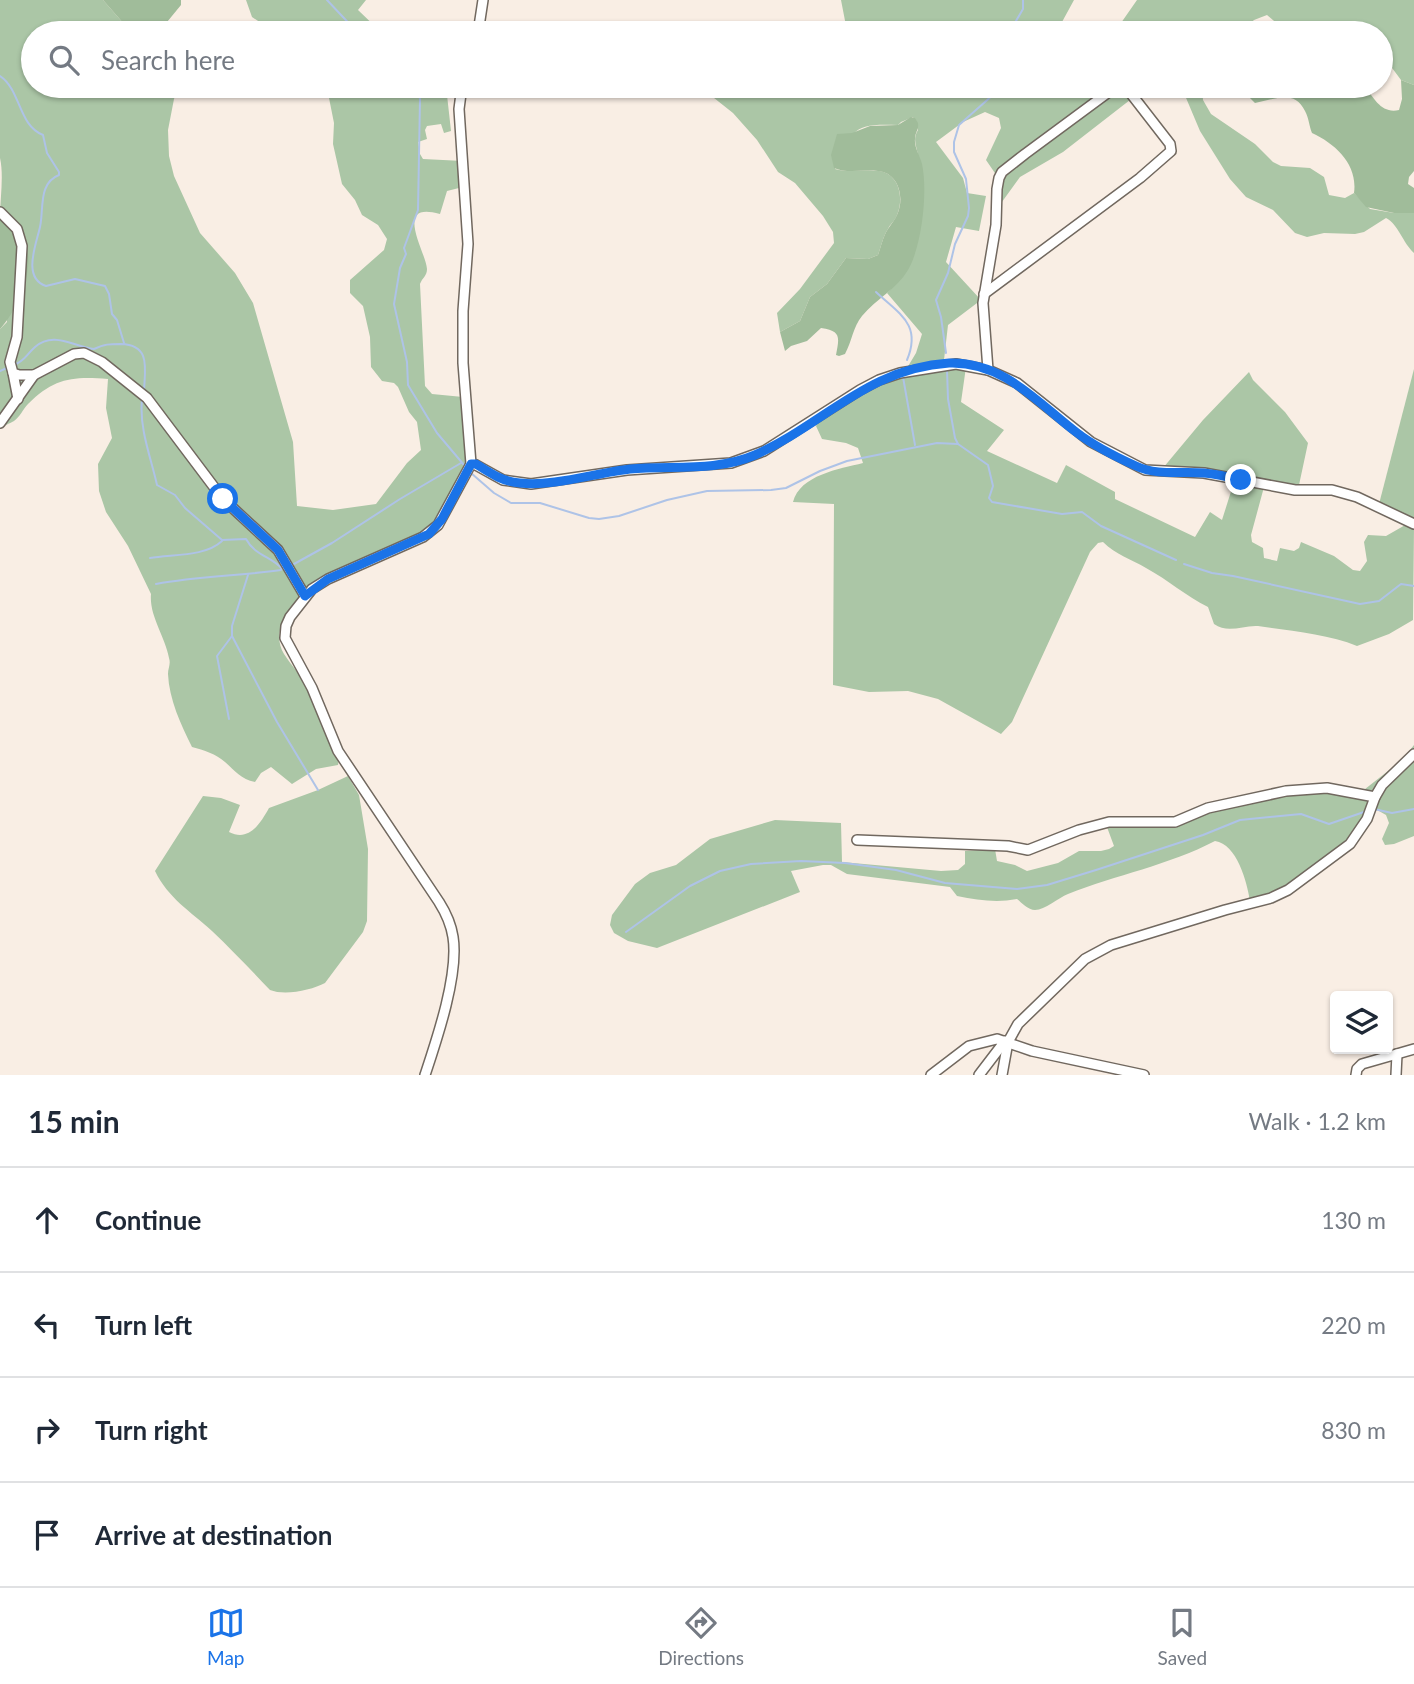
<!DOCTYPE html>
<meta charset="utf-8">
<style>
:root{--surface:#fff;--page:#f6f6f7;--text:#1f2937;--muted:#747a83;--line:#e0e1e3;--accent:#1a73e8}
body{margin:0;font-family:Lato,sans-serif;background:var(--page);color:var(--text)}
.controls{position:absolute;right:21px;bottom:21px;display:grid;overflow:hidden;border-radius:7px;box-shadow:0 2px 5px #0004}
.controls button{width:63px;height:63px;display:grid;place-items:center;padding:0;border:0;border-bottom:2px solid var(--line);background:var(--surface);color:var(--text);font:35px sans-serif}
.stop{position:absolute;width:21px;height:21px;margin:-16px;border:5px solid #1a73e8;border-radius:50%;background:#fff}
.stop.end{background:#1a73e8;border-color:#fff;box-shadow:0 2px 7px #0008}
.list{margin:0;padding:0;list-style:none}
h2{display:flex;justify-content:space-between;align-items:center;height:91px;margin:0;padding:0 28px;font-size:30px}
h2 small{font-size:23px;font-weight:400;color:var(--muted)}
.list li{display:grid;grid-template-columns:46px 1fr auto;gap:21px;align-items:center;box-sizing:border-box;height:105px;padding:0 28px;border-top:2px solid var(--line)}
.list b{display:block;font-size:26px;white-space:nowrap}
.list em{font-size:23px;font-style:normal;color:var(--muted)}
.icon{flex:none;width:38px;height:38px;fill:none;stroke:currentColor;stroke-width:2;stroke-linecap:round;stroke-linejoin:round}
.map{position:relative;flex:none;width:1414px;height:1075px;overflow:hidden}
.search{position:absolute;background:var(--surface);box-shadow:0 2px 5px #0004;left:21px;right:21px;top:21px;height:77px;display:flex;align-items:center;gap:18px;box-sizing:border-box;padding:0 24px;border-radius:38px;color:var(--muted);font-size:26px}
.sheet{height:511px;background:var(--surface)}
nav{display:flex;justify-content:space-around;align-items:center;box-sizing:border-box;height:98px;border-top:2px solid var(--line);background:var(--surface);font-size:19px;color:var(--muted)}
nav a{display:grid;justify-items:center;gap:4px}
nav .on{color:var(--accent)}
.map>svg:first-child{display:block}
</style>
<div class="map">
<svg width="1414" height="1075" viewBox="0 0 1414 1075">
<rect width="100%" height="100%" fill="#f9eee4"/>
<g fill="#abc6a6">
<path d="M0,0H103L124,24L135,30V33H33V86H179L174,99L168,130L169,156L174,176L200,233L235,273L253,303L293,442L297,506L333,510L376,504L407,463L421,450L417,422L409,412L398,387L394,383L382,381L371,367L370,337L363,306L350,293V280L384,250L387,239L378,225L362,215L355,200L342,184L333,144L334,123L329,98L322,86H446L451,131L444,133L441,124L427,126L425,130L427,139L418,142L420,154L423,159L463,161V187L447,191L440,214C392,200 426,252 427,269C427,276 422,278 420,284L425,386L432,394L463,397L466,467L433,526L425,534L312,586C293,600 269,630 284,654C291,665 300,674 306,685C318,709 328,734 339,759L338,765L316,769L292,784L271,767L261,773L255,782C241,779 235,771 225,762C216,754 204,750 192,747C181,725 169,699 168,674C168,668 171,664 169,658C165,636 149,616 151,594L128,546L106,512L99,491L98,464L112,438L106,408L108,379C73,376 54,378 28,404C23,409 20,417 14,421C9,424 4,425 0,429V329L7,322C4,287 1,252 0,218C0,199 4,176 0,158Z"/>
<polygon points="246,0 366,0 358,10 382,33 276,33 252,17"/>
<polygon points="841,0 1074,0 1056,33 843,33 847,31"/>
<polygon points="1137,0 1414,0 1414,85 1401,80 1381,53 1381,33 1288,33 1267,15 1254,20 1239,33 1114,33"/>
<path d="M708,86H1148L1063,152L1020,177L999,206V179L986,160L1001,128L999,118L985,112L963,122L936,142L963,178L967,193L986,196L979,231L956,227L946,262L981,300L948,325L944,360L907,368L916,353L922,334L887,293C928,256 923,207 918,156C917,146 912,140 918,130L913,117L901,122L898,125C851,123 853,130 835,169C850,173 864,169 879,171C900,174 904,199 897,215C895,221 890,224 888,229C883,236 881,247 878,255L868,259L846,258L827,284L810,297L800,321L780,332L777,313L800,289L834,243L833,232L823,216L795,183L778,172L757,140L733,113L709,94Z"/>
<path d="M1181,86H1202L1203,100L1211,114L1255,144L1273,162L1281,166L1310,168L1324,177L1329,195L1345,198L1354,193L1370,209L1394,213H1414V253C1403,243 1398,224 1386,218L1364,232L1355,234L1324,233L1307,237L1295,233L1273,210L1246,197L1230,179L1200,131Z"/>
<path d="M966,367L961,402L1004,430L987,451L1057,483L1066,465L1115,492V499L1195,537L1210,512L1222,520L1234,482L1264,487L1251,535L1252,542L1263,548L1264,558L1277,561L1280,548L1294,551L1299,548L1301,542L1334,556L1353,570L1360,571L1367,561L1364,542L1368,535L1386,536L1407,524L1414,527L1413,620L1389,634L1357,646C1328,634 1290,631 1258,626C1243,625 1228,634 1214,624L1208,607C1186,596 1168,580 1146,568C1131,559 1116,555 1103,542L1098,543L1090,552L1012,722L1001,734L938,699L908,691L869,692L833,685L834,504L793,502C800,475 839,469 863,463L858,448L846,443L822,439L816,426C822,415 831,411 841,405C887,376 913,373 966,367Z"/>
<polygon points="1414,369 1414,518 1379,504"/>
<polygon points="1249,372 1253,380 1285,412 1308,443 1299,485 1280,485 1204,469 1163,468 1203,420"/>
<path d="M1414,745V836L1394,844L1385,845L1382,839L1389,823L1386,815L1372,807L1362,829L1286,890L1250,901C1247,882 1237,844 1215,841C1169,865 1116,875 1068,894C1058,898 1045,910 1035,910C1028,910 1022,903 1017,899C996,903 978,900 957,896L950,887L847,874L831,865H823L791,871L800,892L657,948L628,941L614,933L610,925L612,915L635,884L650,873L676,865L710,839L775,820L841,823L842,862L941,871L958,870L965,864V851L995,849L997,861L1015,865L1027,871L1058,863L1079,851H1101L1109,849L1114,846L1104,819L1176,821L1282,793L1330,789L1360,793L1402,760Z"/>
<path d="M348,776L359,795L368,849L367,921L363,932L325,983C312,990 285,996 270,990C251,970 232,950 212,931C190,911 168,898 155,871L203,796L221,798L240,805L229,832C249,842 260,824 269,808L318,790Z"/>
</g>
<g fill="#a0bc9a">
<polygon points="103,0 181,0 181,5 158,33 135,33 133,28 124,24"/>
<path d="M1401,80L1414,85V171L1409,177L1408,184L1414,188V213H1394L1366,207L1354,193C1358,165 1336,144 1312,133C1309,126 1309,118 1305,111C1294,88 1274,100 1255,103L1248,96L1247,88L1249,86H1365C1374,99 1382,114 1399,110L1402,99Z"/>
<path d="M911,117L915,118L918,123C919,130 915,132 915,139C914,147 920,156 922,164C928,191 922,246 908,270C897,289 876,299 862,316C853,327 852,341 845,354L839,356L836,355C839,338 842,331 821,328L807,341L791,346L785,351L780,332L800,321L810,297L827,284L846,258L868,259L878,255C881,247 883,236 888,229C891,224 895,220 897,215C905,198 899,173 878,171C863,169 848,174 834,168L831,155L837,134L852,133L870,126L898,125Z"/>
<path d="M0,217C48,236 26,300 0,329Z"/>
</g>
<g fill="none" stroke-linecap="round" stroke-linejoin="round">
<g stroke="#aec3e7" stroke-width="2">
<polyline points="327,0 358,33"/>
<polyline points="1009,33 1023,9 1023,0"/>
<path d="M0,76C21,90 18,125 43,135L47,153L59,172V175C38,183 44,209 40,227C36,245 22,278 46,286L75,279L105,286L109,294L112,314L117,320L124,343"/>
<polyline points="416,86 420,99 418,210 404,248 406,254 400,268 394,304 407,362 408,385 437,433 464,465"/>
<path d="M876,292C899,314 922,324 907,360"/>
<polyline points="946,353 941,317 936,300 948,273 955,244 968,216 969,208 966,179 954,152 954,142 959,125 994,94 998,86"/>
<path d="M14,365C25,361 26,355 35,347C53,331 73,346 94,349C105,344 109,344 121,344C151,345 145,368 144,391"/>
<polyline points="947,370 948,399 955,438 958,444"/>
<polyline points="0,371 9,367"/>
<polyline points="903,377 915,445"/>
<path d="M142,400C139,428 151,458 157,485L175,495L185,508L222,540L246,539C255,556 273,557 282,569"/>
<polyline points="471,473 494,493 511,503 540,503 589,518 599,519 619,516 667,500 707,491 771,490 786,488 820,471 847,461 937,443 958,444 988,465 993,486 989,498 992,502 1062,514 1082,512 1101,526 1176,560"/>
<path d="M150,558C172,554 205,557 222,541"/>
<polyline points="294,564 332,543 400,499 461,463"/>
<polyline points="1184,564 1212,573 1233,576 1360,604 1379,601 1401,584 1414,586"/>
<path d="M156,584C198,576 239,576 281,570"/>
<polyline points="232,636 277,722 318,790"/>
<polyline points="229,719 217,656 232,636 232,626 248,575"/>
<polyline points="1374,809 1392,813 1414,809"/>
<polyline points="626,932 690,886 720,871 751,864 801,861 845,863 896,870 945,883 1017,889 1047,885 1096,870 1203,835 1240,820 1301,814 1329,824 1364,812"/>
</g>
<defs>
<g id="minor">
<polyline points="478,33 483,0"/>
<polyline points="462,86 459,109 468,244 463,311 463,363 471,464"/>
<polyline points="0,212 17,229 22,246 17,337 10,362 13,373 19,375 34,375"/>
<polyline points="984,294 1140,178 1171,151 1170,144 1125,86"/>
<polyline points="988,370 983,303 996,225 997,189 999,178 1002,172 1025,154 1117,86"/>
<polyline points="13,373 18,399"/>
<polyline points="0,423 34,375 74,354 84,353 102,362 147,398 223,499 278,550 305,596"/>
<polyline points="857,840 1008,846 1028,850 1079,830 1109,822 1175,822 1208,808 1286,791 1327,788 1375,797"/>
<path d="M425,1075C437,1039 459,974 453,937C451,924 446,913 439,902L338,751L312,688L285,638L286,626L290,617L312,589L328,579L423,537L438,525L471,464L476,465L503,480L531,484L627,470L731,463L764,451L860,390L879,380L900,373L956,364L988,370L1017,383L1091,442L1145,470L1204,473L1295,490H1332L1357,497L1414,524"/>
<polyline points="931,1075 969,1046 997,1039 1032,1051 1144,1075"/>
<polyline points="979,1075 1005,1041"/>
<polyline points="1002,1075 1008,1042 1018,1024 1085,959 1111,945 1225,910 1271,898 1288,890 1350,844 1367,819 1375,797 1382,785 1414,754"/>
<polyline points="1356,1075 1357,1069 1362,1064 1414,1049"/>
<polyline points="1396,1075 1397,1054"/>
</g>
</defs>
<use href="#minor" stroke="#71685f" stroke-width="12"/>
<use href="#minor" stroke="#fff" stroke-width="9"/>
</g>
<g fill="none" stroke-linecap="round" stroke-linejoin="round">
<path stroke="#1a73e8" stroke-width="9" d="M223,499L278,550L305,596L328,579L429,534L442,519L471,464H476C490,473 503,482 520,483C552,487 596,473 630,469C671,465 716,472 755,455C824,424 868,368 949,363C1003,361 1038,403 1076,432C1094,446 1116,457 1136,466C1157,476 1182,471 1204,473C1216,474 1229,477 1241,480"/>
</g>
</svg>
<div class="controls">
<button><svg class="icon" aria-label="layers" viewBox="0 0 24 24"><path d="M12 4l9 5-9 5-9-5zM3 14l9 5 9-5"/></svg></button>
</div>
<div class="stop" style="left:223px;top:499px"></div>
<div class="stop end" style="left:1241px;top:480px"></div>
<div class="search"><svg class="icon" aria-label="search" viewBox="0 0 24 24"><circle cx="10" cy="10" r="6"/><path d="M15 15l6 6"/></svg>Search here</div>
</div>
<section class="sheet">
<h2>15 min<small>Walk · 1.2 km</small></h2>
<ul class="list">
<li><svg class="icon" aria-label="ahead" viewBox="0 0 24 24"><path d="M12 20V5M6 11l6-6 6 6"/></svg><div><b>Continue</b></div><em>130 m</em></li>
<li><svg class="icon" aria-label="left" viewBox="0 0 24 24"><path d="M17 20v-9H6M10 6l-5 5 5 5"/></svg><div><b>Turn left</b></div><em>220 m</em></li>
<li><svg class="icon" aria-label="right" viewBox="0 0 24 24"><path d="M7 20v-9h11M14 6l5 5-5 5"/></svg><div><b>Turn right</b></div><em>830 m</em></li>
<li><svg class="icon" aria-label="arrive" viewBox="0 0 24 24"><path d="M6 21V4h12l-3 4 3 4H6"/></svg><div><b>Arrive at destination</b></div></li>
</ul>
</section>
<nav>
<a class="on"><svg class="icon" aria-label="map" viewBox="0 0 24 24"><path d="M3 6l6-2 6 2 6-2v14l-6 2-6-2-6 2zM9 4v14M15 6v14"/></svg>Map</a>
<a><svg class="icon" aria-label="directions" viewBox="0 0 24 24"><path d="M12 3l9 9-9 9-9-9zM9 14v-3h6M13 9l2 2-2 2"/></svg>Directions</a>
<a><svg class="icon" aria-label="saved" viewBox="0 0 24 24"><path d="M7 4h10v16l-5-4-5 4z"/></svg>Saved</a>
</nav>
